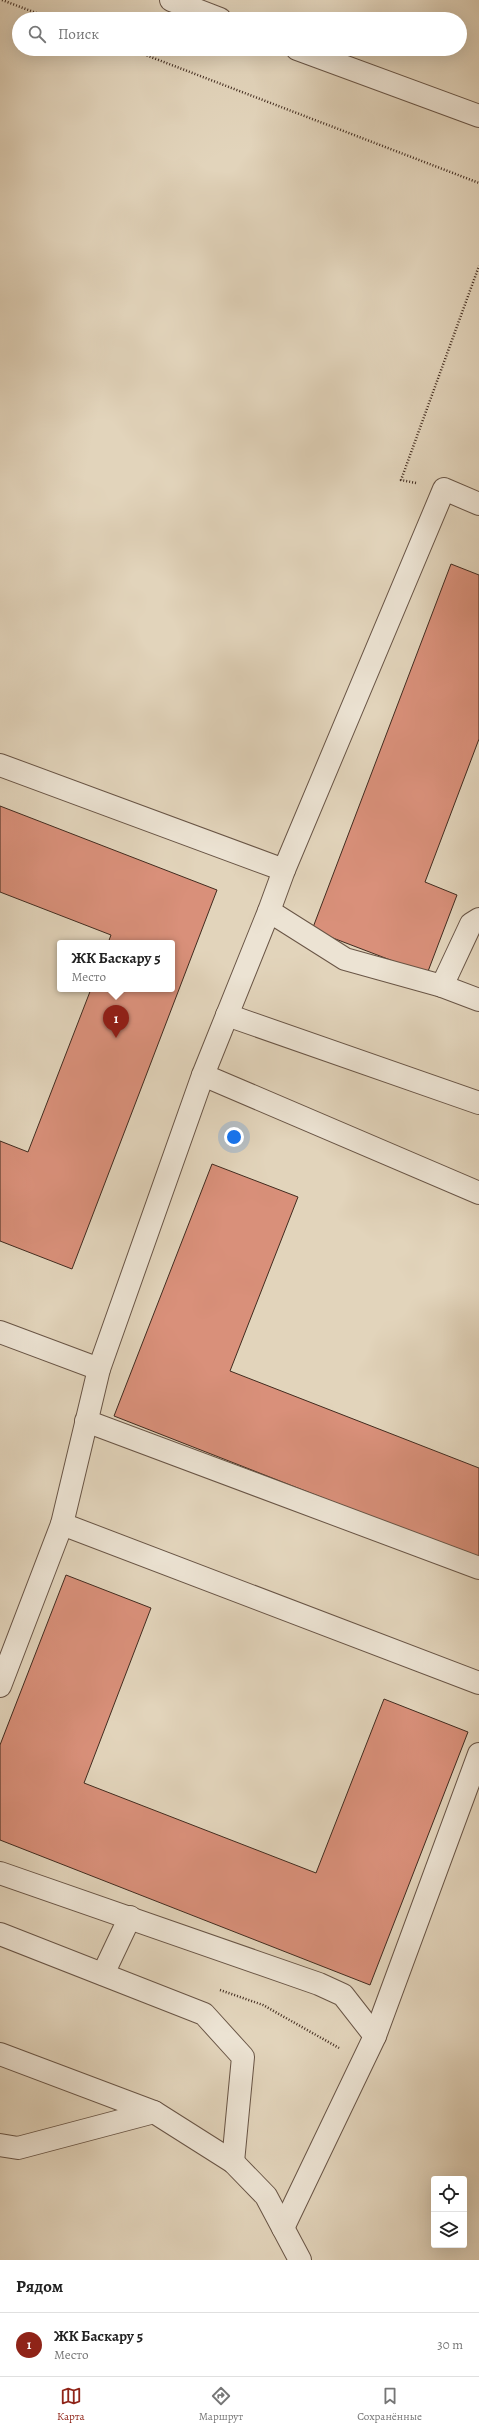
<!DOCTYPE html>
<html lang="ru">
<meta charset="utf-8">
<style>
:root{--surface:#fff;--page:#f6f6f6;--text:#222;--muted:#767676;--line:#e0e0e0;--accent:#8f2418}
body{margin:0;font-family:Alegreya,serif;background:var(--page);color:var(--text)}
.controls{position:absolute;right:12px;bottom:12px;display:grid;overflow:hidden;border-radius:4px;box-shadow:0 4px 16px #0002}
.controls button{width:36px;height:36px;display:grid;place-items:center;padding:0;border:0;border-bottom:1px solid var(--line);background:var(--surface);color:var(--text);font:20px sans-serif}
.you{position:absolute;left:234px;top:1137px;width:14px;height:14px;margin:-10px;border:3px solid #fff;border-radius:50%;background:#1a73e8;box-shadow:0 0 0 6px #1a73e833}
.badge{display:grid;place-items:center;width:26px;height:26px;border-radius:50%;background:var(--accent);color:#fff;font-size:13px;font-weight:700}
.pin{position:absolute;translate:-50% -33px;filter:drop-shadow(0 1px 2px #0008)}
.pin::after{content:'';position:absolute;top:21px;width:14px;height:12px;background:inherit;clip-path:polygon(0 0,100% 0,50% 100%)}
.popup{position:absolute;left:57px;top:940px;width:118px;height:52px;box-sizing:border-box;display:grid;place-content:center;border-radius:4px;background:var(--surface);filter:drop-shadow(0 1px 3px #0005);font-size:13px;white-space:nowrap;color:var(--muted)}
.popup b{font-size:15px;color:var(--text)}
.popup::after{content:'';position:absolute;left:50%;top:100%;margin-left:-8px;border:8px solid transparent;border-top-color:var(--surface)}
.list{margin:0;padding:0;list-style:none}
h2{display:flex;justify-content:space-between;align-items:center;height:52px;margin:0;padding:0 16px;font-size:17px}
h2 small{font-size:13px;font-weight:400;color:var(--muted)}
.list li{display:grid;grid-template-columns:26px 1fr auto;gap:12px;align-items:center;box-sizing:border-box;height:64px;padding:0 16px;border-top:1px solid var(--line)}
.list b{display:block;font-size:15px;white-space:nowrap}
.list p{margin:0;font-size:13px;white-space:nowrap;color:var(--muted)}
.list em{font-size:13px;font-style:normal;color:var(--muted)}
.icon{flex:none;width:22px;height:22px;fill:none;stroke:currentColor;stroke-width:2;stroke-linecap:round;stroke-linejoin:round}
.map{position:relative;flex:none;width:479px;height:2260px;overflow:hidden}
.search{position:absolute;background:var(--surface);box-shadow:0 4px 16px #0002;left:12px;right:12px;top:12px;height:44px;display:flex;align-items:center;gap:10px;box-sizing:border-box;padding:0 14px;border-radius:22px;color:var(--muted);font-size:15px}
.sheet{height:116px;background:var(--surface)}
nav{display:flex;justify-content:space-around;align-items:center;box-sizing:border-box;height:56px;border-top:1px solid var(--line);background:var(--surface);font-size:11px;color:var(--muted)}
nav a{display:grid;justify-items:center;gap:2px}
nav .on{color:var(--accent)}
.map>svg:first-child{display:block}
</style>
<div class="map">
<svg width="479" height="2260" viewBox="0 0 479 2260">
<rect width="100%" height="100%" fill="#e2d4bb"/>
<filter id="stains"><feTurbulence type="fractalNoise" baseFrequency=".005" numOctaves="4"/><feColorMatrix values="0 0 0 0 .2 0 0 0 0 .09 0 0 0 0 .02 0 0 0 .5 -.17"/></filter>
<radialGradient id="worn" r=".72"><stop offset=".6" stop-color="#630" stop-opacity="0"/><stop offset="1" stop-color="#630" stop-opacity=".3"/></radialGradient>
<g fill="#d9907a" stroke="#412b1f">
<polygon points="451,564 479,575 479,739 425,882 457,895 427,974 312,930"/>
<polygon points="0,806 217,890 72,1269 0,1241 0,1141 28,1152 91,989 172,989 172,943 108,943 111,935 0,892"/>
<polygon points="212,1164 298,1197 230,1371 479,1468 479,1559 114,1416"/>
<polygon points="66,1575 151,1608 84,1783 316,1873 384,1699 468,1732 370,1985 0,1840 0,1745"/>
</g>
<g fill="none" stroke-linecap="round" stroke-linejoin="round">
<defs>
<g id="minor">
<polyline points="171,0 220,19"/>
<polyline points="297,49 479,116"/>
<polyline points="0,765 284,870"/>
<polyline points="269,911 284,870 444,489 479,504"/>
<polyline points="442,986 479,1000"/>
<polyline points="227,1015 479,1103"/>
<polyline points="203,1075 479,1193"/>
<polyline points="0,1332 99,1369"/>
<polyline points="86,1421 479,1568"/>
<polyline points="62,1524 479,1683"/>
<polyline points="0,1686 62,1524 99,1369 203,1075 269,911 345,959 442,986 471,924 479,919"/>
<polyline points="0,1873 319,1984 343,1995 375,2036"/>
<polyline points="0,1934 204,2014 243,2057 233,2162"/>
<polyline points="103,1974 130,1917"/>
<polyline points="0,2054 154,2112 233,2162 266,2196 300,2260"/>
<polyline points="0,2145 18,2148 154,2112"/>
<polyline points="283,2228 375,2036 479,1754"/>
</g>
</defs>
<use href="#minor" stroke="#695546" stroke-width="24"/>
<g stroke="#412b1f" stroke-width="2.5" stroke-dasharray="1 2" stroke-linecap="butt">
<polyline points="2,0 52,19"/>
<polyline points="130,49 479,183"/>
<polyline points="416,483 401,480 479,266"/>
<polyline points="220,1990 263,2005 339,2048"/>
</g>
<use href="#minor" stroke="#ece3d3" stroke-width="22"/>
</g>
<rect width="100%" height="100%" filter="url(#stains)"/>
<rect width="100%" height="100%" fill="url(#worn)"/>
</svg>
<div class="controls">
<button><svg class="icon" aria-label="locate" viewBox="0 0 24 24"><circle cx="12" cy="12" r="6"/><path d="M12 2v4M12 18v4M2 12h4M18 12h4"/></svg></button>
<button><svg class="icon" aria-label="layers" viewBox="0 0 24 24"><path d="M12 4l9 5-9 5-9-5zM3 14l9 5 9-5"/></svg></button>
</div>
<div class="you"></div>
<div class="pin badge" style="left:116px;top:1038px">1</div>
<div class="popup"><b>ЖК Баскару 5</b>Место</div>
<div class="search"><svg class="icon" aria-label="search" viewBox="0 0 24 24"><circle cx="10" cy="10" r="6"/><path d="M15 15l6 6"/></svg>Поиск</div>
</div>
<section class="sheet">
<h2>Рядом<small></small></h2>
<ul class="list">
<li><span class="badge">1</span><div><b>ЖК Баскару 5</b><p>Место</p></div><em>30 m</em></li>
</ul>
</section>
<nav>
<a class="on"><svg class="icon" aria-label="map" viewBox="0 0 24 24"><path d="M3 6l6-2 6 2 6-2v14l-6 2-6-2-6 2zM9 4v14M15 6v14"/></svg>Карта</a>
<a><svg class="icon" aria-label="directions" viewBox="0 0 24 24"><path d="M12 3l9 9-9 9-9-9zM9 14v-3h6M13 9l2 2-2 2"/></svg>Маршрут</a>
<a><svg class="icon" aria-label="saved" viewBox="0 0 24 24"><path d="M7 4h10v16l-5-4-5 4z"/></svg>Сохранённые</a>
</nav>
